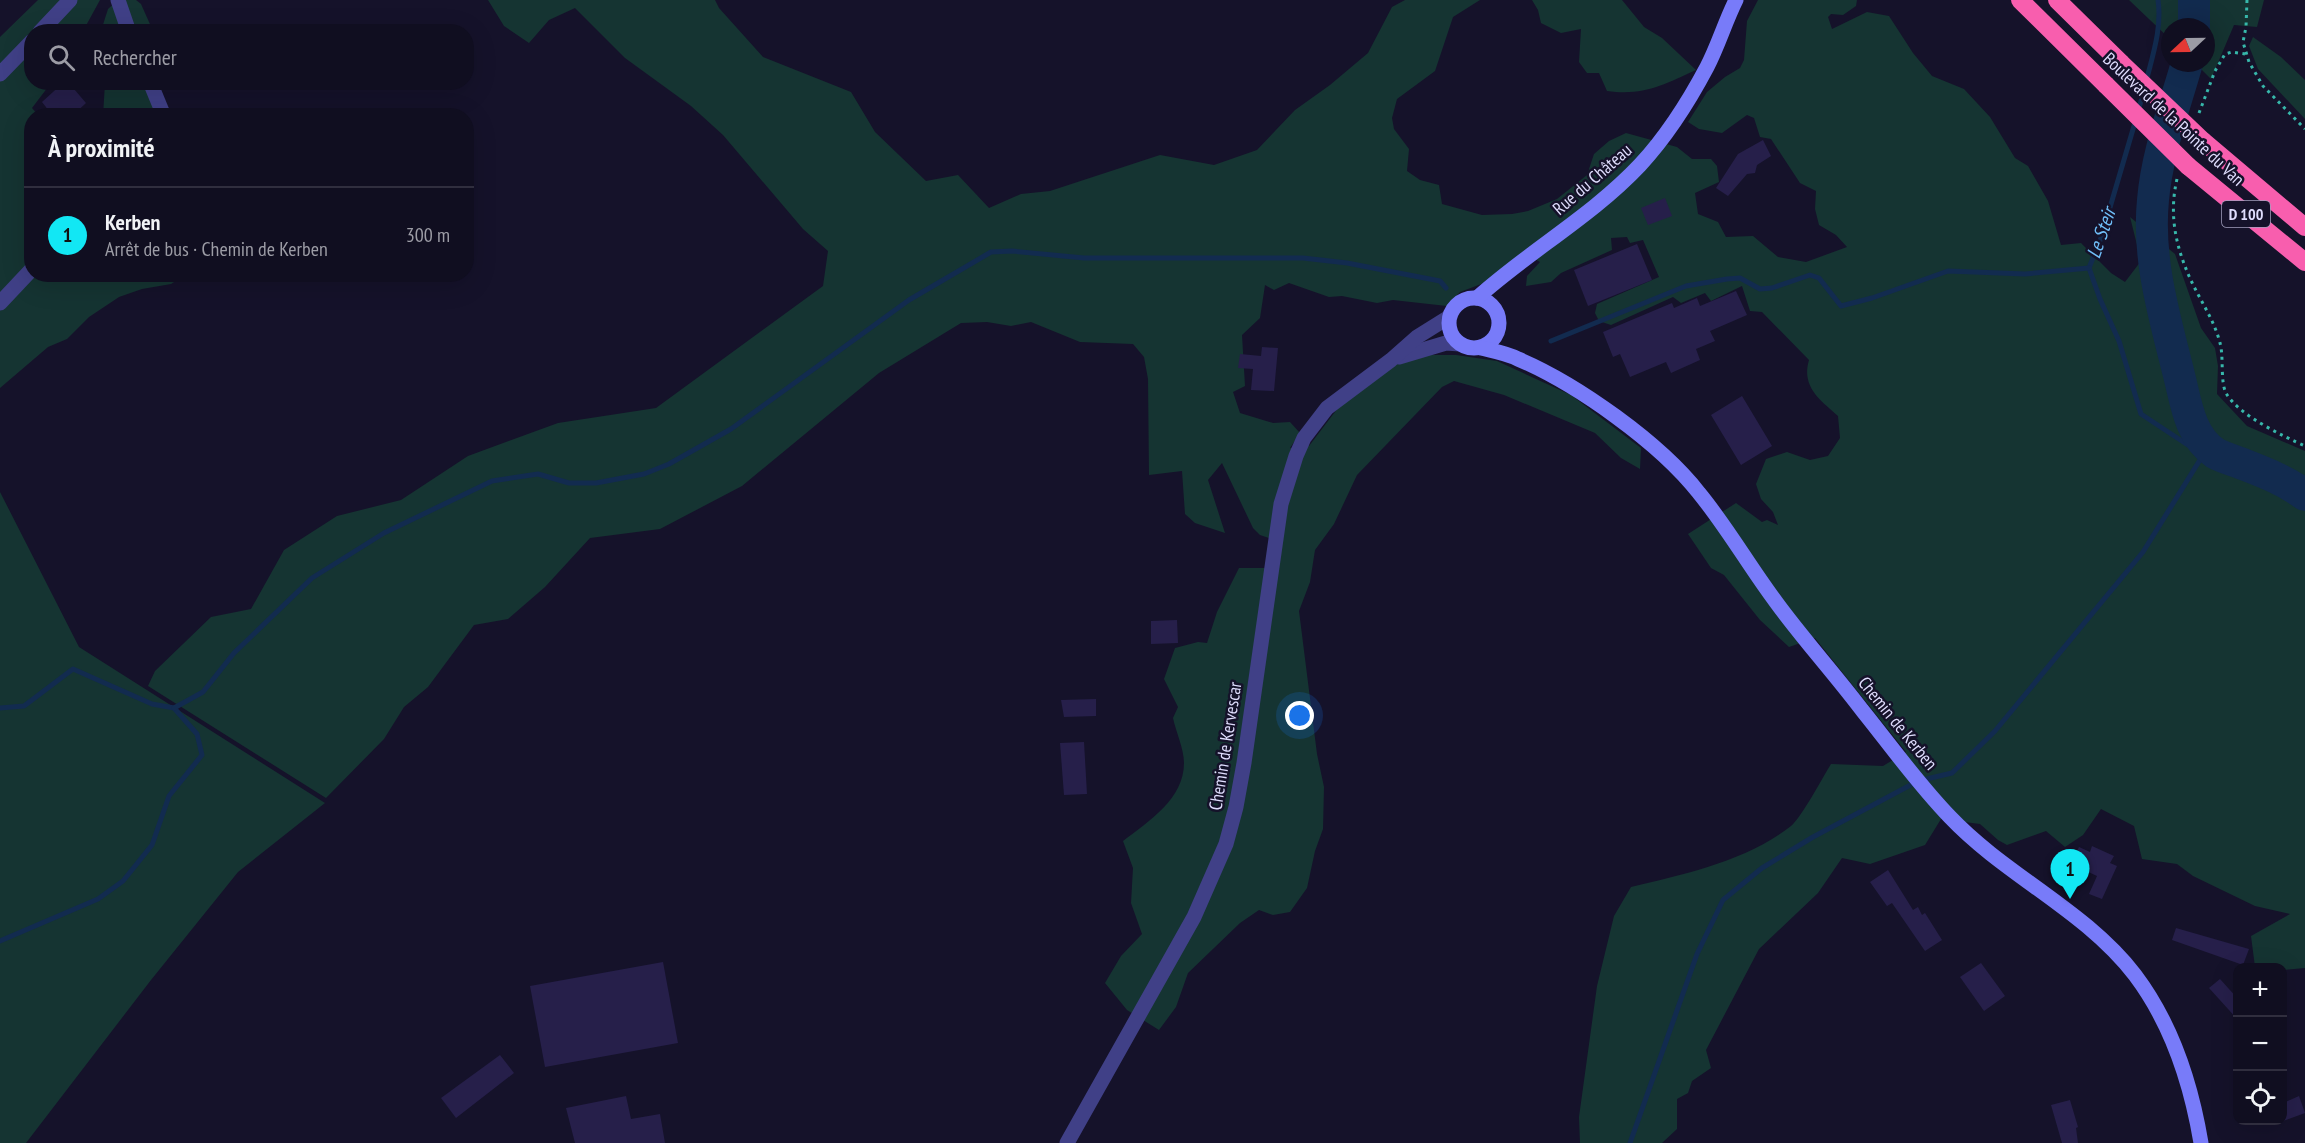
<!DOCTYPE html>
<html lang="fr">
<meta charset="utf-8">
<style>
:root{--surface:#100e20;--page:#191729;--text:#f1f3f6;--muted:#9c9ca5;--line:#302e3e;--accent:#12e7f4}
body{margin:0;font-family:"PT Sans Narrow",sans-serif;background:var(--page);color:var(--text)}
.controls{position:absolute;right:18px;bottom:18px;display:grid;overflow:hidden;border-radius:12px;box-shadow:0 6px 24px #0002}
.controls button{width:54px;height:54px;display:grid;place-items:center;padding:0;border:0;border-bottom:2px solid var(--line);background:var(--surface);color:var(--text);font:30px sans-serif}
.compass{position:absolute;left:2161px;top:18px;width:54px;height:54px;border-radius:50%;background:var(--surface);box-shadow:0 6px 24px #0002;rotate:248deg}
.you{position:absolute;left:1300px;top:716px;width:21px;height:21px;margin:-15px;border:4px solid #fff;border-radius:50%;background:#1a73e8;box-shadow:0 0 0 9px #1a73e833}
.badge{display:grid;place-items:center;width:39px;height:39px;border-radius:50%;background:var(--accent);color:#111;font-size:20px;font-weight:700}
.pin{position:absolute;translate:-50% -50px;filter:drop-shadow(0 2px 3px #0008)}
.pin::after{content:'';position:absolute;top:32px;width:21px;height:18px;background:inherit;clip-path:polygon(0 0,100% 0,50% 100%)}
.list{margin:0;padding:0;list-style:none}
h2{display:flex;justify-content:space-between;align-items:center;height:78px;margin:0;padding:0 24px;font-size:26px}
h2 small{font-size:20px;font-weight:400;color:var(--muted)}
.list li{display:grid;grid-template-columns:39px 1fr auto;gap:18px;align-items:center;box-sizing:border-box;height:96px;padding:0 24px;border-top:2px solid var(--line)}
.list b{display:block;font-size:22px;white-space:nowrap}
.list p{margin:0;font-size:20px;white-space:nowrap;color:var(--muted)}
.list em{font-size:20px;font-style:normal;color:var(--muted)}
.icon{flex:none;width:33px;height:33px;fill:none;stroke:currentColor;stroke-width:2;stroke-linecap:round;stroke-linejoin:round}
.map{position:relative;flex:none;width:2305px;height:1143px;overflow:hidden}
.search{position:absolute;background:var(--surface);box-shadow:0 6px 24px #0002;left:24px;top:24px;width:450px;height:66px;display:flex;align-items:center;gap:15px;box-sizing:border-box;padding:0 21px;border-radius:24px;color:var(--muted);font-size:22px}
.panel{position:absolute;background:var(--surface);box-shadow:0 6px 24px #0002;left:24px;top:108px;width:450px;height:174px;border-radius:24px}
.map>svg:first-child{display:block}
</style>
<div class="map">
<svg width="2305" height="1143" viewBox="0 0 2305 1143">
<rect width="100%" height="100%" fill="#15122a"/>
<g fill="#153432">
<polygon points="38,0 100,0 83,31 32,32 32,82 51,83 32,108 38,115 32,116 32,274 185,275 171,284 142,289 119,297 89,317 67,339 48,347 0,388 0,37"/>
<polygon points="118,0 136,0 141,4 153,31 101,31 108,9"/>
<path d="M488,0H715L719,8L763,57L851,92L875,132L926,181L958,175L989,208L1021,194L1050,191L1160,155L1214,165L1257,150L1295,110L1330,85L1368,53L1392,7L1405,0H1480L1453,17L1435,71L1397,99L1392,118L1394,129L1409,149L1407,171L1420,180L1439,185L1442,204L1482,215L1512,214L1528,211L1557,199L1587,175L1594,154L1609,141L1626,133L1677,147L1692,159H1711L1717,166L1719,182L1695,193L1698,214L1718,222L1726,237L1753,236L1778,257L1806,262L1847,247L1836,235L1819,225L1815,209L1816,191L1800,183L1771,139L1760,137L1754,118L1747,115L1722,133L1699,129L1688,122L1707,92L1725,77L1740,68L1744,60L1747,21L1758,0H1857L1856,6L1843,15L1831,14L1828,17L1832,29L1867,12L1889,16L1913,53L1932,76L1964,89L1990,117L2015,158L2028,166L2048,201L2061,245L2081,243L2111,273L2125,282L2141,261L2130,217L2175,254L2201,328L2215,348L2218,366L2217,394L2247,426L2305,451V968L2283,970L2282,968L2255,967L2251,936L2290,914L2255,906L2193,876L2177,864L2142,859L2134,826L2101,809L2083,835L2065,847L2046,831L2007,845L1998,840L1980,824L1941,819L1925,845L1870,864L1842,858L1818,893L1759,949L1706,1050L1711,1068L1692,1081L1688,1093L1677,1099V1129L1662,1143H1580L1579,1117L1597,986L1614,916L1631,887C1685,874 1746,861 1791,826C1801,818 1823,777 1831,764L1883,766L1906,752L1815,638L1789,647L1760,620L1724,575L1711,568L1688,534L1736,503L1762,522L1767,520L1778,525L1773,512L1761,499L1756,484L1766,459L1787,452L1810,460L1828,456L1840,438L1838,416C1820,400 1801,387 1809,360L1762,312L1750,311L1742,286L1711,301L1705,293L1681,303L1673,297L1611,325L1599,321L1595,313L1597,304L1659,277L1643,240L1630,243L1627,237L1611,238L1612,250L1561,273L1551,282L1526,286L1527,276L1540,262L1528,255L1484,283L1460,292L1447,306L1393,300L1377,303L1342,296L1329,297L1289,283L1274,290L1265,285L1260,318L1242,335L1245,386L1233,392L1240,413L1273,423L1290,422L1300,433L1290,448L1309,446L1344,400L1393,364L1419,355H1456L1497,361L1571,395L1641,448L1640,469L1621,458L1595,433L1504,395L1454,381L1442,387L1357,475L1334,524L1315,550L1310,582L1299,611L1317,754L1324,787L1323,829L1315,851L1307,888L1290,912L1273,915L1259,910L1240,923L1188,973L1176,1007L1159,1030L1127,1010L1105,983L1121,956L1142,934L1131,903L1133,868L1123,841C1149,821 1184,799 1184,763C1184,749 1176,732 1173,718L1178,707L1164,679L1175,648L1198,642L1207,643L1217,612L1239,568H1278L1281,542L1260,535L1253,528L1222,463L1208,480L1225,533L1195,523L1185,514L1182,471L1149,475L1148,379L1144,357L1133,344L1080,342L1031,322L1011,326L987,322L961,323L879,373L742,486L660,529L590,538L545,587L508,619L474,625L428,687L404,707L384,739L326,798L148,686L155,671L211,617L251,609L284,550L337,516L401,500L468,456L558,423L656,408L823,286L828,251L803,229L723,135L691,106L625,58L575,8L549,20L529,43L504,26Z"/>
<path d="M1532,0H1622L1644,27L1662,38L1696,70C1663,85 1644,96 1607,91L1599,73H1587L1579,62L1581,29L1561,33L1541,23L1538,10Z"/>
<polygon points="2129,0 2264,0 2257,27 2234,25 2211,79 2195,63 2206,63 2206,27 2170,27 2170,39"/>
<polygon points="2253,37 2281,57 2305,80 2305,119 2258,69 2249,46"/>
<polygon points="105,83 161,83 160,92 164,115 103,116"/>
<polygon points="0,492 79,647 325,803 238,872 151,980 26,1143 0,1143"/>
</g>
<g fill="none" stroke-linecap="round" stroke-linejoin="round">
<g stroke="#122b4f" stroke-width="5">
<path d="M2146,82C2153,54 2162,28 2158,0"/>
<polyline points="2138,111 2144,91"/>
<polyline points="2136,119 2101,238 2089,268 2100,299 2119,341 2141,414 2203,455 2214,452"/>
<polyline points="1551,341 1686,286 1727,279 1740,278 1760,289 1772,288 1810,275 1819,278 1841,306 1872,298 1948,271 2025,274 2089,268"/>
<polyline points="0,708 24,706 73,669 152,704 174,708 197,734 202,755 169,796 152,845 123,881 98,899 0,941"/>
<polyline points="174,708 203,692 234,653 312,578 384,533 492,481 538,474 569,483 596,483 644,474 669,464 731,429 909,300 991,252 1012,251 1084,258 1303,258 1347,263 1440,281 1446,288"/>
<polyline points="1630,1143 1697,954 1723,900 1762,868 1813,837 1918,781 1952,773 1995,731 2143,552 2203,455"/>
</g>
<g stroke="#122b4f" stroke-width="32">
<polyline points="2194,27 2194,0"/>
<path d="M2187,63C2174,109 2157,153 2153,200C2147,260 2165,318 2179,375C2186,402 2189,435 2215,453C2222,457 2232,460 2240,463C2263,472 2285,480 2305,495"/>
</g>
</g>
<g fill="#261f4a">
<polygon points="64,82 68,82 86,103 72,116 53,116 42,102"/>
<polygon points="1763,140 1771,156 1757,165 1755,173 1747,174 1728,196 1716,188 1738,154"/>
<polygon points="1665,198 1672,216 1648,225 1641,208"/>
<polygon points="1637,244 1652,280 1588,306 1574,270"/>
<polygon points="1736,291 1747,315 1710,331 1715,341 1696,349 1700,360 1671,373 1666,362 1630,377 1620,354 1613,357 1603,332 1672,303 1674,308 1697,298 1700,306"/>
<polygon points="1262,347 1278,348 1274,391 1251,390 1253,369 1238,368 1240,354 1261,356"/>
<polygon points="1742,396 1772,446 1741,465 1711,415"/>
<polygon points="1177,620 1178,643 1151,644 1151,621"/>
<polygon points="1096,699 1096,716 1064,717 1061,700"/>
<polygon points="1084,742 1087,794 1064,795 1060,743"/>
<polygon points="2092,846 2114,856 2110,863 2117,866 2102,899 2089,894 2097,876 2071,864 2079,847 2090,852"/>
<polygon points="1888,870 1913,910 1918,907 1922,915 1925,913 1942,940 1925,951 1892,903 1887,906 1870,882"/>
<polygon points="2176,928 2249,949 2243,965 2172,940"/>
<polygon points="663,962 678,1043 545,1067 530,986"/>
<polygon points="1981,963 2005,996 1984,1011 1960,977"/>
<polygon points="2220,979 2238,999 2238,1020 2209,988"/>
<polygon points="500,1055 514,1073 456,1118 441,1098"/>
<polygon points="626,1096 631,1119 660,1114 665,1143 575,1143 566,1108"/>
<polygon points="2299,1096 2305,1113 2283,1121 2283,1103"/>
<polygon points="2070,1100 2078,1127 2076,1128 2078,1143 2062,1143 2051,1105"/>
</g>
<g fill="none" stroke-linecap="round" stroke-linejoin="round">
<g stroke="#37b8ab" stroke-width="3" stroke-dasharray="3 4.5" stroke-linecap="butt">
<polyline points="2247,0 2246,27 2243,42 2249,62 2263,86 2305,129"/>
<polyline points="2199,113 2215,71 2225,54 2232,52 2245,54"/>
<path d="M2177,179C2169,213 2175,244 2189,276C2199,299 2214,319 2220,343C2224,357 2220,381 2226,393C2238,415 2283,436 2305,446"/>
</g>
<g stroke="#404087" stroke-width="15">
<polyline points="118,0 129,32"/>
<polyline points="40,32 70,0"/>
<polyline points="0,74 32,41"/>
<polyline points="150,82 164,116"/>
<polyline points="0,303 32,269"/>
<polyline points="1399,357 1446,343 1460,344"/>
<polyline points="1067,1143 1194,917 1226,844 1236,807 1244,763 1281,504 1296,456 1304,438 1327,408 1391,360 1417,337 1449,317"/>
</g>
<g stroke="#787bf9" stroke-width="15">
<circle cx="1474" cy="323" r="25"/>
<path d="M1477,298C1529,251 1592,216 1640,165C1666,137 1689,101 1707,67C1718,46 1725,22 1736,0"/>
<path d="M1481,348C1493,351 1506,353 1518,359C1577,384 1660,443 1699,493C1727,527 1749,566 1776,602C1803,639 1834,673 1862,710C1891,746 1918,784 1950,817C2006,876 2085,910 2135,975C2172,1024 2191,1083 2201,1143"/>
</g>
<g stroke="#f85eae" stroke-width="18">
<polyline points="2020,0 2106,85"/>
<polyline points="2057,0 2121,63"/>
<polyline points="2203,141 2305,227"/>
<polyline points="2188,166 2305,262"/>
</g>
<g stroke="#f85eae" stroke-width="18">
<polyline points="2121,63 2203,141"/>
<polyline points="2106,85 2188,166"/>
</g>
</g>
<g text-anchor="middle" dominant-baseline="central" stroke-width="5" stroke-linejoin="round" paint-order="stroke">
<rect fill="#15122a" stroke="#a2a0be" stroke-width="1.5" x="2222" y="201" width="48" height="26" rx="4.5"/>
<g font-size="16" font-weight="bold" fill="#dfddfd">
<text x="2246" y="214">D 100</text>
</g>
<g font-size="18" fill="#dfddfd" stroke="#15122a">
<text transform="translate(2174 119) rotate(43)">Boulevard de la Pointe du Van</text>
<text transform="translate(1592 179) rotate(-41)">Rue du Château</text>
<text transform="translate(1898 723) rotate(51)">Chemin de Kerben</text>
<text transform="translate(1225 746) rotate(-81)">Chemin de Kervescar</text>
</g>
<g font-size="20" font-style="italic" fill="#70bff9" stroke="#15122a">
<text transform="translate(2101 233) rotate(-71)">Le Steir</text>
</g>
</g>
</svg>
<div class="controls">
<button>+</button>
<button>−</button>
<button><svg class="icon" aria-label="locate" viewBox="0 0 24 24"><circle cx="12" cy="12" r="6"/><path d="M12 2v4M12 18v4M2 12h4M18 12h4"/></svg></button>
</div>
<svg class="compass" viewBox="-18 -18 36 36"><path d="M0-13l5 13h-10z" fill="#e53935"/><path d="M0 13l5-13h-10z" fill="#9c9ca5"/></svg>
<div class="you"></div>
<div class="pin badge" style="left:2070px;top:899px">1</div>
<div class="search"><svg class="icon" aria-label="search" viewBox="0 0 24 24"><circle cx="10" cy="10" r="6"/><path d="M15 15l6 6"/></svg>Rechercher</div>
<section class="panel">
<h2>À proximité<small></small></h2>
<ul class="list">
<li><span class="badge">1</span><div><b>Kerben</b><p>Arrêt de bus · Chemin de Kerben</p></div><em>300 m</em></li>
</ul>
</section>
</div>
